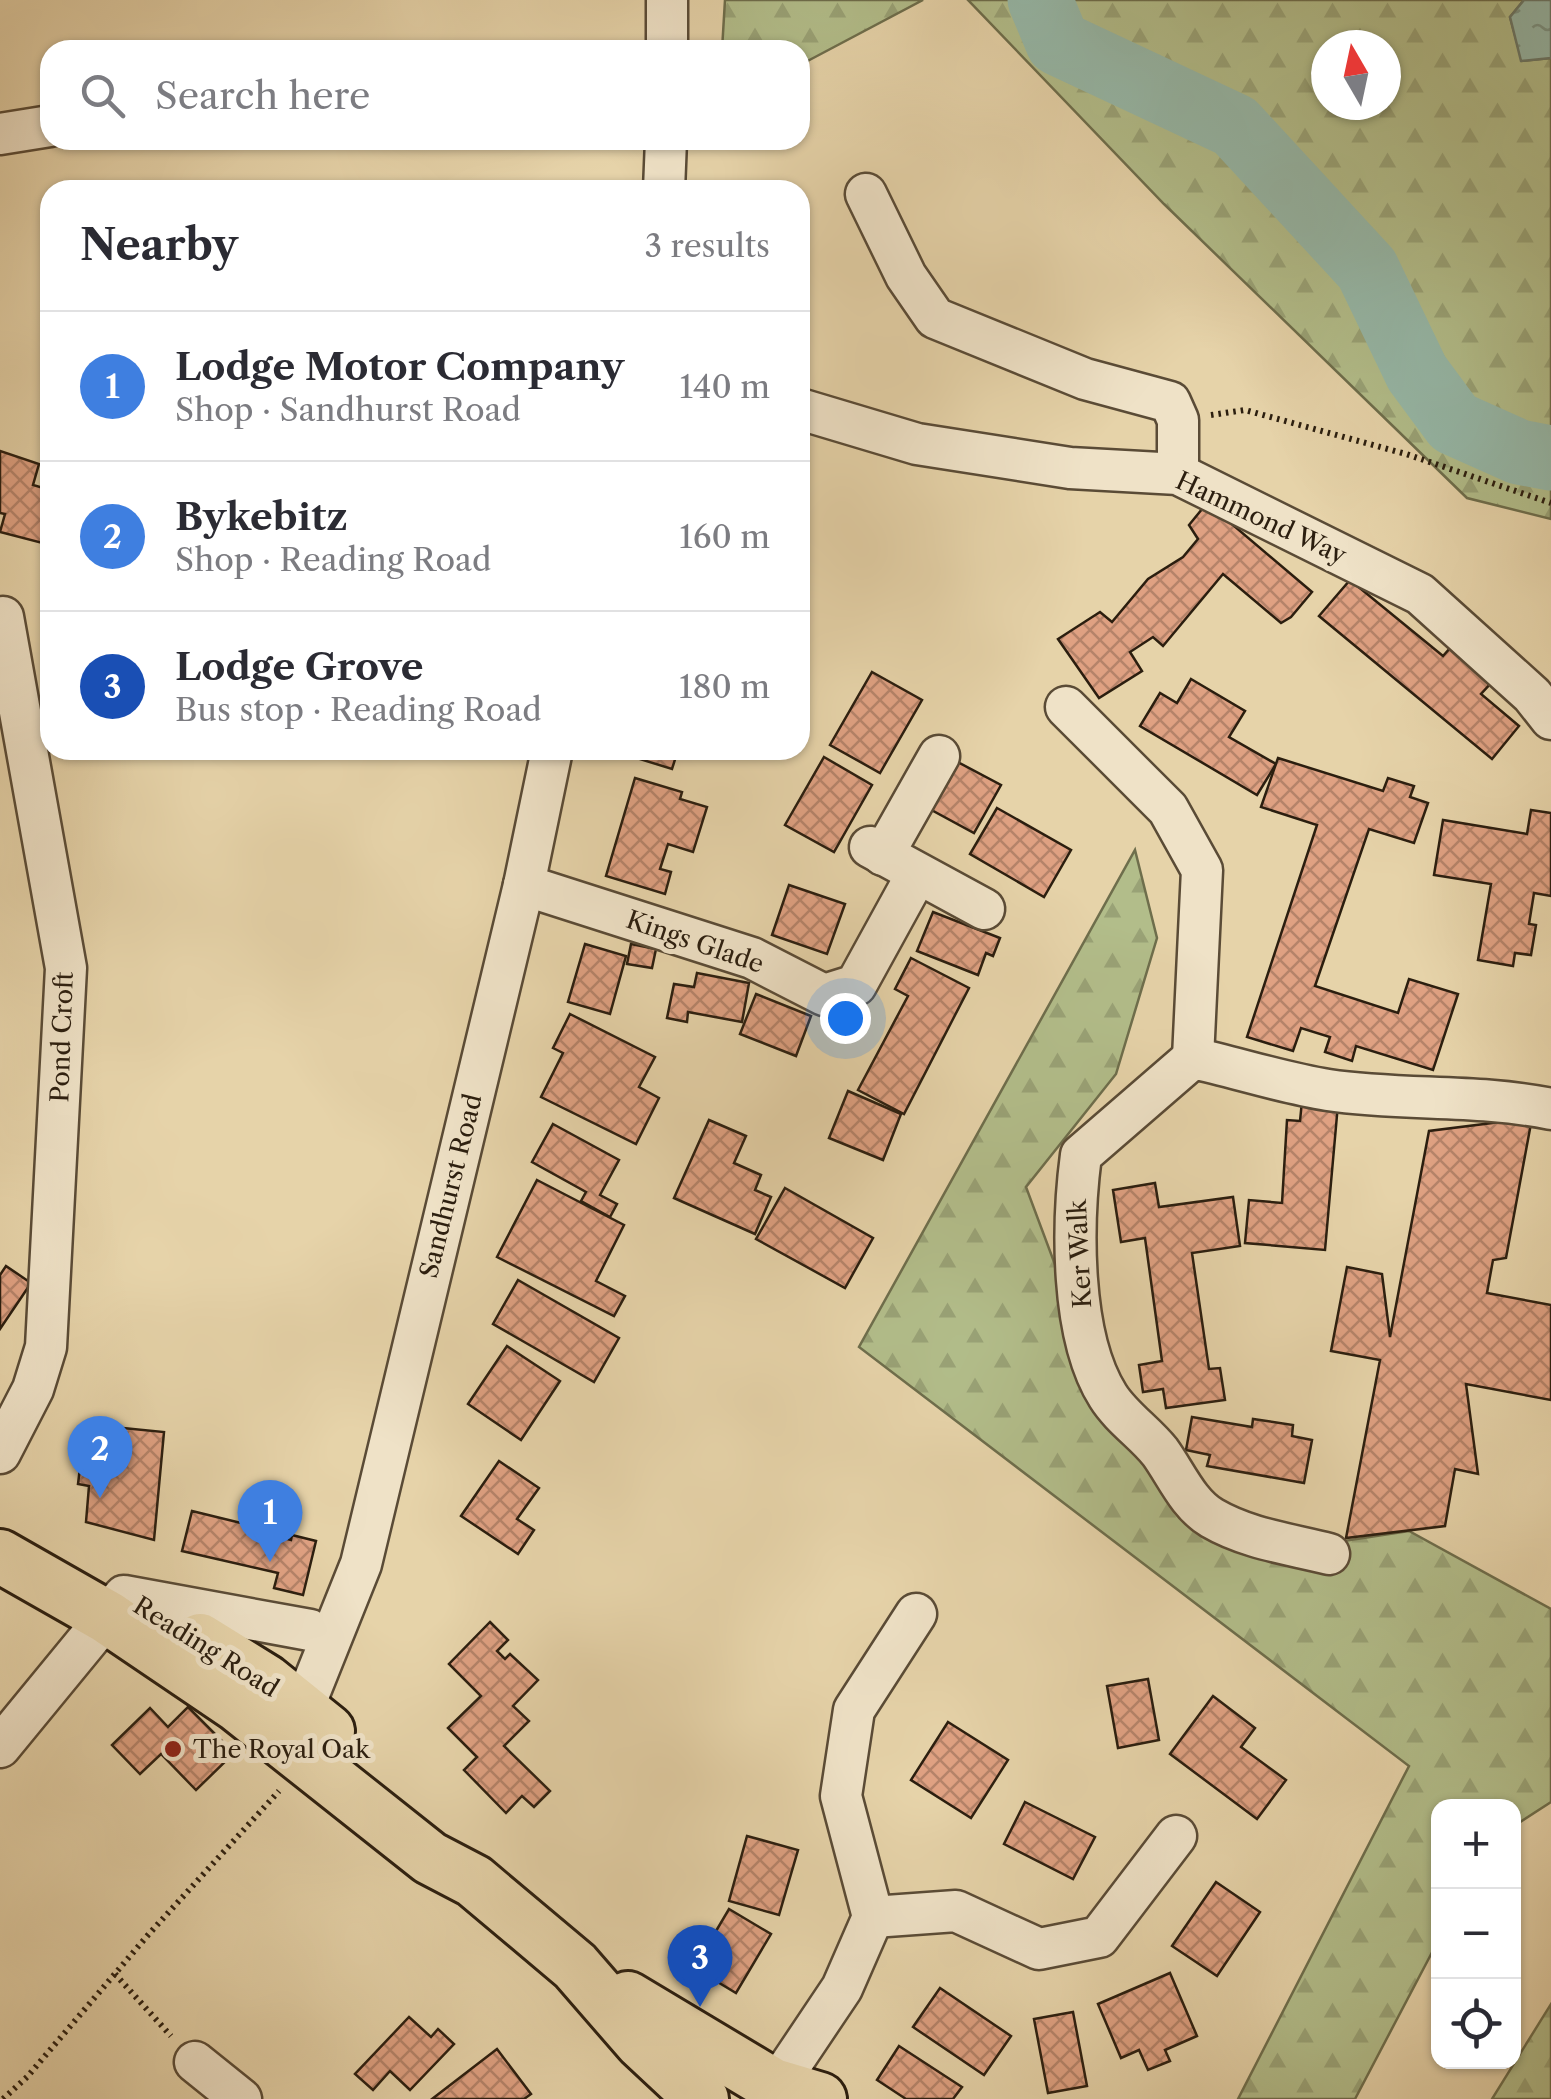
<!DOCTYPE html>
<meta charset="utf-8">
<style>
:root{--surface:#fff;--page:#f2f2f3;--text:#2b2b33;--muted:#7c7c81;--line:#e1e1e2;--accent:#b45309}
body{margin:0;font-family:"Libre Caslon Text",serif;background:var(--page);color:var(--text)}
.controls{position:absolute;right:30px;bottom:30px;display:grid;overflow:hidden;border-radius:20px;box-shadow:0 2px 8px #0004}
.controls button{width:90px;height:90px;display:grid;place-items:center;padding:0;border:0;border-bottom:2px solid var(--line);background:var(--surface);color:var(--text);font:50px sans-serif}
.compass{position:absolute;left:1311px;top:30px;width:90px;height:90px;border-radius:50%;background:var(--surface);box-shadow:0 2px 8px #0004;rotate:351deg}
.you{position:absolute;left:845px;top:1018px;width:35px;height:35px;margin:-25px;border:8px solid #fff;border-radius:50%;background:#1a73e8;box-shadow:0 0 0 15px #1a73e833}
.badge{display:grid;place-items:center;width:65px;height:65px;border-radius:50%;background:var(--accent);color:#fff;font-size:32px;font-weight:700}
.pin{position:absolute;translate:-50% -82px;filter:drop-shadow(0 2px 5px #0008)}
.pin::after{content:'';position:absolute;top:52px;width:35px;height:30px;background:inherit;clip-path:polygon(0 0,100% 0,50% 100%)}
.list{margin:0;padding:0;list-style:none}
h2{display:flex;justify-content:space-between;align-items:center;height:130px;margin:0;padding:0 40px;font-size:42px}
h2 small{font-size:32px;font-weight:400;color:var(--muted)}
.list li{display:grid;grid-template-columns:65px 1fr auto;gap:30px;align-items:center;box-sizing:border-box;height:150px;padding:0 40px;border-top:2px solid var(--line)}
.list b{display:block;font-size:38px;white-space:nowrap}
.list p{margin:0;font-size:32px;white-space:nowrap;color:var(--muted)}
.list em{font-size:32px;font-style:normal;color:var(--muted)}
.icon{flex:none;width:55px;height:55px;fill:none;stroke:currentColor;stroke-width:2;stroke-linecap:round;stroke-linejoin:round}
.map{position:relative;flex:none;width:1551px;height:2099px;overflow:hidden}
.search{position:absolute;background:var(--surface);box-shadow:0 2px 8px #0004;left:40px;top:40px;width:770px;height:110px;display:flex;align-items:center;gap:25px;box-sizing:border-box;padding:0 35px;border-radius:30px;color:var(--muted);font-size:38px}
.panel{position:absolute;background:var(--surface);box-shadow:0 2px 8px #0004;left:40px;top:180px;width:770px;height:580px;border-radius:30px}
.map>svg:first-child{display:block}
</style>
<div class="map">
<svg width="1551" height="2099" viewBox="0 0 1551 2099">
<defs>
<pattern id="forest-firs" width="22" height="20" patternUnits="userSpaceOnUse" patternTransform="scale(2.5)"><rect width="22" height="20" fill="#b2bd8a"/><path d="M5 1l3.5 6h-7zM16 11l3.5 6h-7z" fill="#99a276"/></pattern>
<pattern id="water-ripples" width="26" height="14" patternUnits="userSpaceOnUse" patternTransform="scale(2.5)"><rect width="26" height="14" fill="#96b8a8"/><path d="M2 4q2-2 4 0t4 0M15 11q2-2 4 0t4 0" fill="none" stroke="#7b9587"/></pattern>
<pattern id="building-cross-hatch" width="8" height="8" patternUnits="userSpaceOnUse" patternTransform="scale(2.5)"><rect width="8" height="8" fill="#dfa182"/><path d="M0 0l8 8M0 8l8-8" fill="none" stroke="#b58369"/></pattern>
</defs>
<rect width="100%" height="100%" fill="#e6d3a9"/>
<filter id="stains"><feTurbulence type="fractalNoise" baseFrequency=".002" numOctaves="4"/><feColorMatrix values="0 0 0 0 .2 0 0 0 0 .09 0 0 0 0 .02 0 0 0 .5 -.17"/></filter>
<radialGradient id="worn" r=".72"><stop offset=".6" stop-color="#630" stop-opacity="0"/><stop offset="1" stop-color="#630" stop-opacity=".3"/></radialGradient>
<g fill="url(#forest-firs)" stroke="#6e6e4c" stroke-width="2.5" fill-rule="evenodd">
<polygon points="725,0 923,0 800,65 800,50 722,50"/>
<path d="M968,0H1524L1510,17L1522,61L1551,58V519L1467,498L1164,204ZM1326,45H1386V105H1326Z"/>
<polygon points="1135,850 1157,938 1116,1074 1026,1187 1069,1302 1098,1405 1279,1551 1409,1531 1551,1609 1551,1802 1514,1826 1514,1806 1438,1806 1438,1941 1355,2099 1238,2099 1409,1766 859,1347"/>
<polygon points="1551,2004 1551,2099 1492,2099"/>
</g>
<polygon fill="url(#water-ripples)" stroke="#6b7a6b" stroke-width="2.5" points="1524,0 1551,0 1551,58 1521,61 1510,17"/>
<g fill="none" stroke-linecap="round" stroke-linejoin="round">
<polyline stroke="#96b8a8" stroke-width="65" points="1040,0 1058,43 1235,126 1367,269 1417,373 1454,423 1519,452 1551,458"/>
</g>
<g fill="url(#building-cross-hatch)" stroke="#2b1e0f" stroke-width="2.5">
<polygon points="0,451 39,464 33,485 50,490 50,545 0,532 5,514 0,513"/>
<polygon points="1207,503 1312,592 1291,617 1281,623 1223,574 1163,646 1153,637 1130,652 1142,671 1099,698 1058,639 1100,612 1112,622 1148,579 1183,557 1198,539 1189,525"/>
<polygon points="1350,580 1443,656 1451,647 1492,682 1481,694 1519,726 1492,759 1319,616"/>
<polygon points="872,672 922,700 880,773 830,745"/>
<polygon points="1191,679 1245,711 1229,737 1276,764 1257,795 1140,726 1160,693 1177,703"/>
<polygon points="629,750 678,750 672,769 627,755"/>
<polygon points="824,757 872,785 834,852 785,825"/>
<polygon points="1278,758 1383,791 1388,778 1414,786 1410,797 1428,803 1414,843 1369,829 1315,986 1398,1013 1409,979 1458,994 1433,1070 1356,1046 1352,1061 1325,1052 1330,1037 1301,1028 1293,1051 1247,1037 1317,825 1261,807"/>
<polygon points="952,759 1001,785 974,833 926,807"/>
<polygon points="635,778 682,792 680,799 707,807 693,852 668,844 660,869 671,872 665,894 606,876"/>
<polygon points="997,808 1071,850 1044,897 970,854"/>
<polygon points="1531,810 1551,813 1551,896 1534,893 1529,924 1536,925 1531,955 1515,953 1513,966 1478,960 1491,884 1434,875 1443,820 1527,834"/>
<polygon points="789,885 845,904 827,954 772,935"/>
<polygon points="933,912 1000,938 993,956 986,953 978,975 917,951"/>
<polygon points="585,944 626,956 610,1014 568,1002"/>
<polygon points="631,944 656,949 652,968 627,964"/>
<polygon points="911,958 969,988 904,1114 858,1090 908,996 895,989"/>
<polygon points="697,973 749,983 742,1022 688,1012 687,1022 667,1018 674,984 694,987"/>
<polygon points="756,994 811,1016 796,1056 740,1034"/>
<polygon points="570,1014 655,1057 639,1087 659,1098 636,1144 541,1097 563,1053 553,1048"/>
<polygon points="848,1091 901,1114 883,1160 829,1138"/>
<polygon points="1302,1101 1338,1104 1325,1250 1245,1243 1249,1200 1282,1203 1287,1120 1300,1121"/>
<polygon points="1532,1118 1506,1258 1493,1260 1487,1293 1551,1305 1551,1400 1466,1384 1478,1474 1455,1469 1445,1526 1346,1538 1380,1360 1331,1351 1347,1267 1382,1274 1390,1337 1429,1131"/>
<polygon points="709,1120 746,1136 734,1163 761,1175 755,1190 771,1197 755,1234 674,1198"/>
<polygon points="553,1124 619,1160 600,1195 617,1204 610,1217 581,1201 586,1192 532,1162"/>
<polygon points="537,1180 624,1225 596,1281 625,1296 614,1316 497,1257"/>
<polygon points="1155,1183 1159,1207 1233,1197 1240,1246 1192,1253 1209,1369 1220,1368 1225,1400 1166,1408 1163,1389 1143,1392 1139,1365 1162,1361 1145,1238 1121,1242 1113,1190"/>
<polygon points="785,1188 873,1238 845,1288 756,1239"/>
<polygon points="6,1266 31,1283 0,1329 0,1275"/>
<polygon points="518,1280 619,1338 594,1382 493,1324"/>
<polygon points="507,1346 560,1381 521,1440 468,1404"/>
<polygon points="1192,1417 1252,1427 1253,1419 1293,1425 1292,1436 1312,1440 1304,1483 1207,1466 1210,1455 1186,1450"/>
<polygon points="123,1428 164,1432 154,1540 86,1522 89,1486 78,1484 84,1435 120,1440"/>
<polygon points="499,1461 539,1488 517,1519 534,1530 518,1554 461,1516"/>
<polygon points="192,1511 241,1523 243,1514 279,1523 276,1536 291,1540 292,1535 316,1541 303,1595 274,1588 278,1573 182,1551"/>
<polygon points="490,1622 508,1640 497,1651 505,1659 510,1654 538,1680 513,1706 529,1721 504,1746 550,1791 534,1807 522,1796 506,1813 464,1770 477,1757 448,1728 481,1696 449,1664"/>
<polygon points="1148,1679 1159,1740 1118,1748 1107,1686"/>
<polygon points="1213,1696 1255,1728 1241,1747 1286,1780 1257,1819 1170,1754"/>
<polygon points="188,1707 234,1753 196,1790 161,1754 140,1774 112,1745 150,1708 168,1727"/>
<polygon points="948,1722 1008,1760 971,1818 911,1780"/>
<polygon points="1025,1802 1095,1837 1073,1879 1004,1844"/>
<polygon points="747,1836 798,1850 779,1915 729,1901"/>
<polygon points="1216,1882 1260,1912 1217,1976 1172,1946"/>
<polygon points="729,1909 771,1934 736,1993 683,1961 695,1942 706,1948"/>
<polygon points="1170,1973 1197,2036 1165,2050 1170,2061 1148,2070 1139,2050 1121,2058 1098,2004"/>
<polygon points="940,1988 1011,2036 984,2075 913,2027"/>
<polygon points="1073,2012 1087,2086 1048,2093 1034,2019"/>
<polygon points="409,2017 431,2037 438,2029 454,2044 410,2090 390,2071 373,2090 355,2074"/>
<polygon points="899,2046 962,2087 953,2099 906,2099 877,2080"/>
<polygon points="497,2049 531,2094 524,2099 432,2099"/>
</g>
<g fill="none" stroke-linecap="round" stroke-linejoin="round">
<defs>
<g id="minor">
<polyline points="667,50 667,0"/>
<polyline points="0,134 50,126"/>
<polyline points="664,190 666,140"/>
<polyline points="866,194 906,276 935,318 1085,379 1170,402 1178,420 1178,474"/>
<polyline points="800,409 917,444 1070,468 1178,474 1420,594 1532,695 1551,719"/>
<polyline points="1066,707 1168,809 1202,870 1193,1058"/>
<polyline points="870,847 984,909"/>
<polyline points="883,855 939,756"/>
<polyline points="524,885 752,958 824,995 856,985 917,874"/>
<polyline points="0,1453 33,1389 46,1347 66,968 3,617"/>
<path d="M1329,1554C1290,1544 1248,1539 1212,1518C1188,1504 1176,1474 1160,1452C1145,1433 1121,1417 1108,1396C1070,1336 1072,1223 1081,1155L1193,1058C1238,1068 1283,1083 1328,1090C1402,1101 1478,1094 1551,1109"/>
<polyline points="292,1736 361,1564 524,885 552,750"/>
<polyline points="0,1747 124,1596 310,1630"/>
<polyline points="873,1917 956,1911 1039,1949 1099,1937 1176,1836"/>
<polyline points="195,2062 241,2099"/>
<polyline points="773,2085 787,2070 842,1988 873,1917 841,1796 854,1710 916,1614"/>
</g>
<g id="major">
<polyline points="0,1556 107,1617 237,1705 430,1858 474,1881 575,1966 641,2042 702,2099"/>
<polyline points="200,1640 266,1681 328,1731"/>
<polyline points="628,1998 773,2085 820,2099"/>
</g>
</defs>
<use href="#minor" stroke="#5a4b36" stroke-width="45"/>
<use href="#major" stroke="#2b1e0f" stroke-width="58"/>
<g stroke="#2b1e0f" stroke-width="6" stroke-dasharray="2.5 5" stroke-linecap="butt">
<polyline points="1211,415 1245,410 1406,454 1551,503"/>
<polyline points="115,1974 171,2036"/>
<polyline points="3,2099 27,2077 148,1935 279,1791"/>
</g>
<use href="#minor" stroke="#efe2c7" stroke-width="40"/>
<use href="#major" stroke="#e6d3a9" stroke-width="52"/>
</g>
<circle fill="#8f2418" stroke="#efe2c7" stroke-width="4" cx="173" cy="1749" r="10"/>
<g text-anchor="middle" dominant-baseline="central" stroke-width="10" stroke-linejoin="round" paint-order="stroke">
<g font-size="25" fill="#2b1e0f" stroke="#efe2c7">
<text transform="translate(1261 518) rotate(25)">Hammond Way</text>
<text transform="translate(695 942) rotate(19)">Kings Glade</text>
<text transform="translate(62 1037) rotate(-88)">Pond Croft</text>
<text transform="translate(451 1186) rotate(-76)">Sandhurst Road</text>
<text transform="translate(1080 1254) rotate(-93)">Ker Walk</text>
<text transform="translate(206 1647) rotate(32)">Reading Road</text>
</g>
<g font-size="25" fill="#2b1e0f" stroke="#efe2c7" text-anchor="start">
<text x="193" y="1749">The Royal Oak</text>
</g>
</g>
<rect width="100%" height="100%" filter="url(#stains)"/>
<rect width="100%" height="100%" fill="url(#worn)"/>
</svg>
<div class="controls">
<button>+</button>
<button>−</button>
<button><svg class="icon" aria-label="locate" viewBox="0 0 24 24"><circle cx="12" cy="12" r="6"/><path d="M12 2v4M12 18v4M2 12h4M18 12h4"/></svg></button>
</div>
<svg class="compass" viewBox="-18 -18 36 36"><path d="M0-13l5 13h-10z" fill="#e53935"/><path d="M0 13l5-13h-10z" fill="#7c7c81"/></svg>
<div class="you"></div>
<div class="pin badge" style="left:270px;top:1562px;background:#3f7fe0">1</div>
<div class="pin badge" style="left:100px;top:1498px;background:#3f7fe0">2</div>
<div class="pin badge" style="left:700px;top:2007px;background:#1a4fb4">3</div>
<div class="search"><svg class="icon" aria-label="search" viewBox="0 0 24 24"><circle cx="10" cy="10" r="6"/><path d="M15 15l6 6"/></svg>Search here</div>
<section class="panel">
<h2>Nearby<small>3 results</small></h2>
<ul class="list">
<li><span class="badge" style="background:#3f7fe0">1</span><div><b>Lodge Motor Company</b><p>Shop · Sandhurst Road</p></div><em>140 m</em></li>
<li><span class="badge" style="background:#3f7fe0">2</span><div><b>Bykebitz</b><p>Shop · Reading Road</p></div><em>160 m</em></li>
<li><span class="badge" style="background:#1a4fb4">3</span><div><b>Lodge Grove</b><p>Bus stop · Reading Road</p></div><em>180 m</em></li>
</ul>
</section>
</div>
